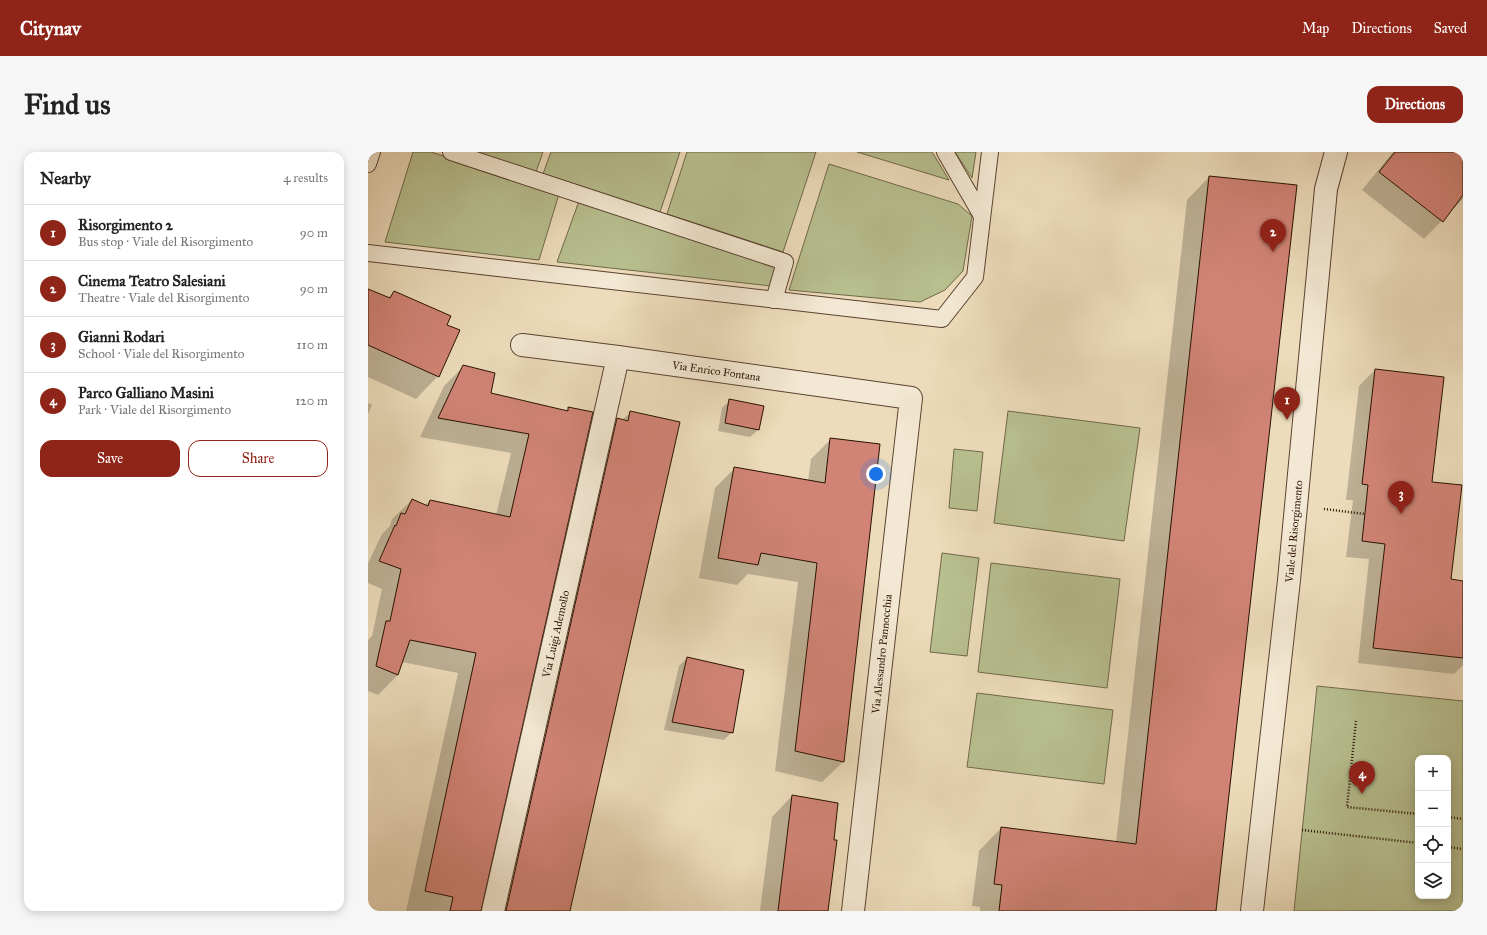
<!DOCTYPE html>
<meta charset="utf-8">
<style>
:root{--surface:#fff;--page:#f6f6f6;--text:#222;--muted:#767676;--line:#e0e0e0;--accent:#8f2418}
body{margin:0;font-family:"IM FELL Great Primer",serif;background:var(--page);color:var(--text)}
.controls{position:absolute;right:12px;bottom:12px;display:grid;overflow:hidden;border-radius:8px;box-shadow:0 2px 10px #0003}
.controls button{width:36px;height:36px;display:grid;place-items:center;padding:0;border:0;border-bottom:1px solid var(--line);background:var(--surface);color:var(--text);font:20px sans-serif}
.you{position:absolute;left:508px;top:322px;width:14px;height:14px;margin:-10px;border:3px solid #fff;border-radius:50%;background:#1a73e8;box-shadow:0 0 0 6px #1a73e833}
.badge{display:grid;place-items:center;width:26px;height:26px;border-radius:50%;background:var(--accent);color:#fff;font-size:13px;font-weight:700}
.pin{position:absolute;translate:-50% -33px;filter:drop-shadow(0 1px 2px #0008)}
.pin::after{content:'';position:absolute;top:21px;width:14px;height:12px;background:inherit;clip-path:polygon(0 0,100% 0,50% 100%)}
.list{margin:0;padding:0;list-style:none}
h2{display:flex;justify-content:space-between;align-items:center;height:52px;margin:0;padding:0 16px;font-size:17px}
h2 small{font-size:13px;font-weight:400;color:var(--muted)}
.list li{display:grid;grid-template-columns:26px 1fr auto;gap:12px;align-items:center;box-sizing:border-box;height:56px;padding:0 16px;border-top:1px solid var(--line)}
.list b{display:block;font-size:15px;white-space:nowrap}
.list p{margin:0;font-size:13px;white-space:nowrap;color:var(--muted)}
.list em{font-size:13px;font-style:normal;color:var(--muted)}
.actions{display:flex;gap:8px;padding:12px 16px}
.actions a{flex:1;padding:9px 0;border:1px solid var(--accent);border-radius:12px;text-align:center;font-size:14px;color:var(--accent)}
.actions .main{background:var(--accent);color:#fff}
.icon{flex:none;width:22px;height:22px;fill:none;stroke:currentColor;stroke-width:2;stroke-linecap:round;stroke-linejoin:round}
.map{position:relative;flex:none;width:1095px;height:759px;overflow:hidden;border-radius:12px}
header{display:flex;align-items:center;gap:24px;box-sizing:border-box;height:56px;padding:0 20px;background:var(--accent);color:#fff}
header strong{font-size:19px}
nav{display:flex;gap:22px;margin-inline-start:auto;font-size:14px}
.intro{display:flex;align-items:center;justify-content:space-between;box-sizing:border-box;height:96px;padding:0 24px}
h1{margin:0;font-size:28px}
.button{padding:10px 18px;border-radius:12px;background:var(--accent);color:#fff;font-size:14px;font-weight:700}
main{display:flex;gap:24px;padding:0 24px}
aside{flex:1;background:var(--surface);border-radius:12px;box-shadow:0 2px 10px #0003}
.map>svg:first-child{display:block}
</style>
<header>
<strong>Citynav</strong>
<nav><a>Map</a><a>Directions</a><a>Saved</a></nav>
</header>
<div class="intro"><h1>Find us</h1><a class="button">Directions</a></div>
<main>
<aside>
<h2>Nearby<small>4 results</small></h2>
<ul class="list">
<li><span class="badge">1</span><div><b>Risorgimento 2</b><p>Bus stop · Viale del Risorgimento</p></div><em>90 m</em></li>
<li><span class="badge">2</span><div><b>Cinema Teatro Salesiani</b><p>Theatre · Viale del Risorgimento</p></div><em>90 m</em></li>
<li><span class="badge">3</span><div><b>Gianni Rodari</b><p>School · Viale del Risorgimento</p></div><em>110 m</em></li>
<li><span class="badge">4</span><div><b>Parco Galliano Masini</b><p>Park · Viale del Risorgimento</p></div><em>120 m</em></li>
</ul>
<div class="actions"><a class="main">Save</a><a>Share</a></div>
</aside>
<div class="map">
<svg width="1095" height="759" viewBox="0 0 1095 759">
<rect width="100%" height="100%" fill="#eddcbb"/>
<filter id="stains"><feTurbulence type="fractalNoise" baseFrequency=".005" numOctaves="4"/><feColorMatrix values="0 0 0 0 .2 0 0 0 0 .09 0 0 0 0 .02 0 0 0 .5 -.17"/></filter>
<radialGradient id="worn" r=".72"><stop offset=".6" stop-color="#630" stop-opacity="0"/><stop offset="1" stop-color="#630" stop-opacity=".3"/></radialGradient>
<g fill="#b8c090" stroke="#706848" fill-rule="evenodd">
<polygon points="45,0 63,0 191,42 171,108 17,90"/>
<polygon points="107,0 175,0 168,20"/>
<polygon points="183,0 312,0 292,60 175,22"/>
<polygon points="319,0 448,0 415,100 299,62"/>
<polygon points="489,0 564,0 581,28"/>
<polygon points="587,0 608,0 604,26"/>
<polygon points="461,12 590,52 604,64 595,119 577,138 552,150 421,138"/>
<polygon points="211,49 409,113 403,134 189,110"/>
<polygon points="640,259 772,276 756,389 626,371"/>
<polygon points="586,297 615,300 609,359 581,356"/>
<polygon points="574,401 611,406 599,504 562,500"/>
<polygon points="623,411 752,427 739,536 610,520"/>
<path d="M949,534L1095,549V759H926ZM1050,606H1080V744H1050Z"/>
<polygon points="609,541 745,558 736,632 599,615"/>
</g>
<g fill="#0003">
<polygon points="1025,0 1095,0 1095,47 1056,87 994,38"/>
<polygon points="841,25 848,759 612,759 612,755 604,754 611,699 633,676 748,691 819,48"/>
<polygon points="26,140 77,173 70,224 48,247 0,225 0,144 20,146"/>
<polygon points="96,214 122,242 197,259 201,256 101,759 38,759 90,521 34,510 29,524 10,543 0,539 0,488 4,484 14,437 0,431 0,411 14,382 22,374 24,367 44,348 57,353 62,349 128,363 143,301 52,285 76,234"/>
<polygon points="1007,218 1063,330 1082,428 1095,430 1095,513 1086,522 990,511 1001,407 978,405 985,348 978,348 991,234"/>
<polygon points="362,248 390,278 382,285 350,279 354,256"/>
<polygon points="0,251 4,253 0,262"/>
<polygon points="263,260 200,759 121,759 227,290 249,267 254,268"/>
<polygon points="463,287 511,293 475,610 454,630 407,619 430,430 380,422 369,433 331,426 347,336 367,316 440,329 443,307"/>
<polygon points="319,506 364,580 356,588 296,578 311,514"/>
<polygon points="424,644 465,688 459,759 392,759 404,665"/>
</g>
<g fill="#d18476" stroke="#291001">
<polygon points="1027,0 1095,0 1095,43 1075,70 1011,20"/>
<polygon points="841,24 929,33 848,759 631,759 634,733 626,732 633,675 768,692"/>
<polygon points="0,137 22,146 26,139 83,164 79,173 92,178 71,225 0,193"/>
<polygon points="95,213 127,221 123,241 200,259 200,255 225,260 113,759 82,759 85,745 57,739 108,501 42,488 30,523 8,514 18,469 22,469 33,417 11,409 27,373 28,374 33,361 37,362 44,347 60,354 62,348 142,365 161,282 70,266"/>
<polygon points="1007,217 1076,225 1064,330 1094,333 1083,427 1095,429 1095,506 1005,496 1017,392 994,389 1000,333 994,332"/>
<polygon points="361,247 396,254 391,278 357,271"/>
<polygon points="262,259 312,270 202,759 138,759 249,266 260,269"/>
<polygon points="462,286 512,292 476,610 427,599 449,411 393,401 390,413 350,406 366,315 457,331"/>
<polygon points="319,505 376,518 365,581 304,570"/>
<polygon points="424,643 470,651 466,688 469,688 460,759 410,759"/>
</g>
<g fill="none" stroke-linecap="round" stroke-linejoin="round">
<defs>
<g id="lane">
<polyline points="83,0 417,110 406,148"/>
<polyline points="577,0 614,64"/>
<polyline points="0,12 4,0"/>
<polyline points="0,101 574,167 607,125 622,0"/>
</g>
<g id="street">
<path id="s1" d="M154,193L250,205L543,246L485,759"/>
<path id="s2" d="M125,759L250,205"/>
<path id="s3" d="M884,759L921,428L958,37L968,0"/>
</g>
</defs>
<use href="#lane" stroke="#5a4330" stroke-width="18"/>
<use href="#street" stroke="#5a4330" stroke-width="24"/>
<g stroke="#291001" stroke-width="2.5" stroke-dasharray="1 2" stroke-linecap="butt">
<polyline points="956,357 997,362"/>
<polyline points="988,569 979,655 1050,662"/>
<polyline points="1080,665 1095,667"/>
<polyline points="934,678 1050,691"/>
<polyline points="1080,695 1095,697"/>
</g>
<use href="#lane" stroke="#f3e8d3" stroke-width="16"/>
<use href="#street" stroke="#f3e8d3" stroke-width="22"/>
</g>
<g text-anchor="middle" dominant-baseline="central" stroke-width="3.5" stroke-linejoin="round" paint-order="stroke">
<g font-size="11" fill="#291001" stroke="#f3e8d3">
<text stroke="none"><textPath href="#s1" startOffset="196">Via Enrico Fontana</textPath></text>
<text stroke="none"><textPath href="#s3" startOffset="382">Viale del Risorgimento</textPath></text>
<text stroke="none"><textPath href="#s2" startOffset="284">Via Luigi Ademollo</textPath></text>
<text transform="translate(514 502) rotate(-84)">Via Alessandro Pannocchia</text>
</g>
</g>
<rect width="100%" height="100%" filter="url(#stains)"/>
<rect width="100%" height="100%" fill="url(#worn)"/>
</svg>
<div class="controls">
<button>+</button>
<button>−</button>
<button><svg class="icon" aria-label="locate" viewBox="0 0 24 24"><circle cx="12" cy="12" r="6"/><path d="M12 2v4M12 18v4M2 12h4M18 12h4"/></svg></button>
<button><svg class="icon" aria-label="layers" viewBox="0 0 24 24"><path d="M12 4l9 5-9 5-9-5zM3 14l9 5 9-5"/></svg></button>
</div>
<div class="you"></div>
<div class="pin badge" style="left:919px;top:268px">1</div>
<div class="pin badge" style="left:905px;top:100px">2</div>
<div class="pin badge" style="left:1033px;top:362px">3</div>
<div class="pin badge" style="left:994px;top:642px">4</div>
</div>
</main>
